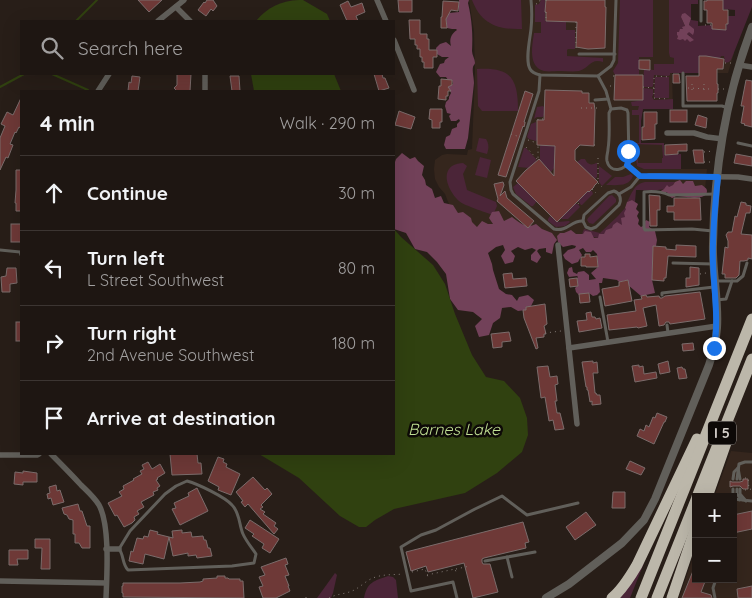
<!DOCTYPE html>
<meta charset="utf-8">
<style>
:root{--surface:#1e1612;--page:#2b2320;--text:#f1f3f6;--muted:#a19f9f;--line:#3c3532}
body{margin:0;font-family:Quicksand,sans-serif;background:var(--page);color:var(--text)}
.controls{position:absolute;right:15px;bottom:15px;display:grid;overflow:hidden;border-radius:0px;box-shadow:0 5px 20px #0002}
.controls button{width:45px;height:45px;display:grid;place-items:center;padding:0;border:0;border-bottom:1px solid var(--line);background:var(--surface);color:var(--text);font:25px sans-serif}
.stop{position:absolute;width:15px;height:15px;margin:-11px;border:4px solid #1a73e8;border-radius:50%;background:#fff}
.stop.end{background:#1a73e8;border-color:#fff;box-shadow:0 1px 5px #0008}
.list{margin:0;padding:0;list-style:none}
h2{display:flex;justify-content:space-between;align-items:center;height:65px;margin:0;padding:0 20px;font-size:21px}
h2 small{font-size:16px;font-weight:400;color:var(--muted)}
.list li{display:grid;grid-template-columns:32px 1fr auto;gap:15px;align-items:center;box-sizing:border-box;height:75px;padding:0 20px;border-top:1px solid var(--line)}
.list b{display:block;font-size:19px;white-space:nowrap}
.list p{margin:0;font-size:16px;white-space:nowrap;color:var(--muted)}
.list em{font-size:16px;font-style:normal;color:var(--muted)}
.icon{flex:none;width:28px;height:28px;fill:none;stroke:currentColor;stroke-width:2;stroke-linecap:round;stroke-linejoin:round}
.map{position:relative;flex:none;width:752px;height:598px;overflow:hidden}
.search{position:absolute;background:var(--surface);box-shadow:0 5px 20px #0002;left:20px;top:20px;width:375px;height:55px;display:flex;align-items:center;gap:12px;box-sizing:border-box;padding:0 18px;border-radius:0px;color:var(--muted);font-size:19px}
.panel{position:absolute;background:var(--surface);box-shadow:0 5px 20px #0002;left:20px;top:90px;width:375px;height:365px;border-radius:0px}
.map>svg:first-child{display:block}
</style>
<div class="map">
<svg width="752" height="598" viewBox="0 0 752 598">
<rect width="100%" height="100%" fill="#281e18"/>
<g fill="#35261d">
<polygon points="469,0 680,0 685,54 734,53 728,73 672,73 673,109 643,109 641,121 641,143 664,143 664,169 707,169 705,189 635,190 635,240 478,241 454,217 445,194 439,187 435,179 434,169 435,160 442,155 447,154 467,155 468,150 472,149 475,73 474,31"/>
<polygon points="731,451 752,453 752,598 679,598 696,549 696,579 733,579 733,497 714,497"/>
</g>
<g fill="#4b2538" fill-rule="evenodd">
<path d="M472,0H521L522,29C498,30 481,24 472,0Z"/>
<path d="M541,0H545V21L566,22V30H575V49H568L567,50V56L603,58V62C590,58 590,68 579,71C573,72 566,71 560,71C555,71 549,72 544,71C528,67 532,46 534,33H541V22H535V5L539,4Z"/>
<polygon points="620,0 653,0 653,57 639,57 639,75 615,75 613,71 618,63"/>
<path d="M669,0H698V4H691V20L698,21V26L712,25V29L726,30L728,16H735V10L723,9V0H752V7L731,60L729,62L725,63L724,56H721L720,59L709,56L707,66H699V73H670V75L668,76L654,75L653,86L652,87H644L643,86L644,69L654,70V64H674V58L670,57L669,53ZM681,17L690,22C688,26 690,30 687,34L690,36L683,39L677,38L685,26Z"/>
<path d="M477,69C511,67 518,78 518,111H482L478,106Z"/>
<polygon points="655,77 669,77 669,98 654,98"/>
<polygon points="644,88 653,89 653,95 652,97 654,100 673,99 673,109 643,109 641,121 641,143 664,143 664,155 681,154 681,169 644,169 637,166 636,159 638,159 638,163 662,163 662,158 663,158 662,145 634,144 634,149 632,149 632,143 639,143 639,115 632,115 632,110 638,110 639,106 632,106 631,102 643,100 643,90"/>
<polygon points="543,106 544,107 544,115 543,117 537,117 534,119 537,107"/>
<polygon points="536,122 537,140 536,141 529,139 527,137 531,124"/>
<path d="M479,138L486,139C489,144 489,148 487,154L476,151Z"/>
<polygon points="541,145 555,146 554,168 551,172 540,160 540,146"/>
<polygon points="524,148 526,148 536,159 536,162 529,168 518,167"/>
<polygon points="480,157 491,160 487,178 475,175"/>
<path d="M581,159H585C587,164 591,166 596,163H597V177L595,179L577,162Z"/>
<path d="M463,163L467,166L463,174L467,190L496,202L497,206L493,215C485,212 465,206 459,201C451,194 440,175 452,166C455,164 460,163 463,163Z"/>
<polygon points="599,166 612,176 602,186 599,182"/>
<path d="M631,174L633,176C629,187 617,185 606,185L615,177H623Z"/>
<path d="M645,182H675C669,193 647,190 636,190L635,202L632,200L627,202C632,193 634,184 645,182Z"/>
<polygon points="518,183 537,201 533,206 531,206 516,194 513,187"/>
<polygon points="588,191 592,191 593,194 582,205 581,205 578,201"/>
<polygon points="612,195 616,199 616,202 593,224 589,223 587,220 588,218 609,196"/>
<polygon points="575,204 578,204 580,207 568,219 562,219 561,218"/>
<polygon points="625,208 627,209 623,226 613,228 598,238 582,234 584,229 600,233 618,216"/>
<polygon points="550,216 557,222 569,221 570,222 565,226 556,227 548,221 548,219"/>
<polygon points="644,563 630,598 618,598 641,566"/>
<polygon points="335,573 337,575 333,593 331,598 317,598"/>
<path d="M388,576L393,577L396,580L398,598H364C367,582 374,581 388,576Z"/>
</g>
<g fill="#724159">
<path d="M459,0H469L468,3C472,20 473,35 472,51C472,55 475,59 475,63C475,64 473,66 473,67C472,71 474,78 474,83L468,138L465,149H446L444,145L446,137L450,135L452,129L457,127V124L460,121L459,119L456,121H451L449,116L451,114L447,113L445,106L446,102L449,99V97L451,93L448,87L453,84L452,80H448L446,77H440L436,72L440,64L444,63L445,60L449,57H442L437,54L436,48L440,44L446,42L451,46C449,39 451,34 457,30L456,29H452L447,28L446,19L449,13L459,12Z"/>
<polygon points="685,13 691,18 689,25 694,29 694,32 693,35 689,32 687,34 694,40 690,42 687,39 685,41 683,39 680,40 677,39 678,36 677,35 677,32 679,32 680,29 683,29 682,27 685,26 681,17 682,14"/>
<path d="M402,153L410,159L415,157L418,161L424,166L422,175L425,180L426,185L432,189L435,198L441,196L444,203L453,205L458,213L463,212L471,218L472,222L477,227L482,221L488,224H493L489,218L492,212L499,211L504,221L512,217C520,223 526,229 536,224L542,229L552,233L557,240L554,244L552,254L546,252V248L539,249L537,251L541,257L537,263L531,260V255L536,250L532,248L525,250L518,247L511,251L515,256L513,262L505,264L501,256L505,250L503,245L496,247L488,253L492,264L493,270L499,289L506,294L512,295L517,301L519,297L528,295L534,300L531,306L526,307V310L518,311L511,307L502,308L500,318L493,323L489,335L479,337L475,326L482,319L473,312L458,310L450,299L446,274L437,262L427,252L415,249L406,233L394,229V160L395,162L396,159Z"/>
<path d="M680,180L683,184L686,181H693L695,186L702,185C704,187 707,188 707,191C707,202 682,196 676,196C674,197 673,198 672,198L668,195L667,192L663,194L659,192L664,189L667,185L669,187L673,185L675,182Z"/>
<polygon points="632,200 638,204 636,209 639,212 637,216 639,220 638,224 641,227 645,225 644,223 646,220 650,222 649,227 655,231 657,240 656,246 653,247 652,280 655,293 641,296 628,285 627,280 619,282 617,280 603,278 602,283 599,283 600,292 597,295 593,296 589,293 579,295 576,292 575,288 578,285 577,278 578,277 577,276 569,277 567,273 569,268 572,267 573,272 577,274 578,272 584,271 589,275 589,280 596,279 591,273 598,267 597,254 593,250 591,252 586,252 583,248 579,250 582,255 578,262 572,264 565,259 563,255 568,250 575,248 576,246 572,245 563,247 558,242 557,236 560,233 564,233 571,230 576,234 583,234 585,231 591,232 594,238 598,238 599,234 604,234 606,230 612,228 613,225 617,222 622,225 621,218 625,217 624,213 626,209 625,208 627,202"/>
</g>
<g fill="#304110">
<path d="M299,0H303L327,14L330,21H256C268,7 280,1 299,0Z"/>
<polygon points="251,74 334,74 341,91 254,91"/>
<polygon points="394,229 401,237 433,265 445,284 455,314 472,355 486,377 504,381 520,398 527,418 528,435 522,452 497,473 465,493 394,509 375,520 366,527 359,527 340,516 299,478 259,454 394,454"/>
</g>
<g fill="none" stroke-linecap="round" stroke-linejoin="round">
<g stroke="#304110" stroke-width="2">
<polyline points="76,21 97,0"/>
<polyline points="52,74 88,90"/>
<polyline points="0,87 24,74"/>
</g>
</g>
<g fill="#6e3937" stroke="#7b6c6b">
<polygon points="138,0 162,0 149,12"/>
<polygon points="207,0 213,0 217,6 213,11 211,9 206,16 198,10 204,2 205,3"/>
<polygon points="398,0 412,0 412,12 399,12"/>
<polygon points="546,0 605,0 605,7 606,7 605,48 588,49 576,47 577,22 546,21 546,12 545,12"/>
<polygon points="707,0 723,0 723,10 728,10 728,24 726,24 726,30 712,29 712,23 707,23 707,10 704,10 704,1 707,1"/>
<polygon points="348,1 351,7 362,3 365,12 356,16 358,21 347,21 340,5"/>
<polygon points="443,1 459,2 458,11 451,10 446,19 447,28 441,28 441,17 442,17"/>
<polygon points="409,20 420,20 420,34 427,34 427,39 429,39 429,50 437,50 437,57 433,57 433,68 424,68 424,62 422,62 422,57 420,57 420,49 417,49 417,45 415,45 415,39 410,39"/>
<polygon points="699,56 706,56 724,59 723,69 717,69 717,84 718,84 718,93 717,93 717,101 687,101 686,76 699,76"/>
<polygon points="639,60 650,60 650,70 639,69"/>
<polygon points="177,74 191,74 190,91 177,91 174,88 177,85"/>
<polygon points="374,74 382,74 383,78 385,78 389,88 379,91"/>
<polygon points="673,74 679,74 680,83 673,83"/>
<polygon points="615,75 643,75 643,100 614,100"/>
<polygon points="132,76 140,77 138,91 128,91 129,82 131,83"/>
<polygon points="230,76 239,76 240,91 232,91"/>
<polygon points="441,79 452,80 452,85 448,87 451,91 448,91 448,96 446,96 446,100 438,99 439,86 441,86"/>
<polygon points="746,80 752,81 752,127 744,125 745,124 741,123 744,106 741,106"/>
<polygon points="545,90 582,91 582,93 589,93 589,103 594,103 595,110 594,146 580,145 575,150 575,160 598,182 594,186 594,187 589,192 588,191 557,222 516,181 525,171 539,159 554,176 555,146 537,145 537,120 544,120"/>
<polygon points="525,91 533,94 524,122 525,122 525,123 524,127 523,126 506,177 498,175"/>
<polygon points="21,98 21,128 19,127 16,133 15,132 10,144 13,145 8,158 6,157 0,170 0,138 5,126 1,124 7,112 13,115"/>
<polygon points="430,109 442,109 442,122 440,122 440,128 432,128 432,120 429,119"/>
<rect x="670" y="110" width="17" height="12"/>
<polygon points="399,111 415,117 411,129 395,125"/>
<polygon points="644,112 657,112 657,124 655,124 655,139 642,140 642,127 644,127"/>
<polygon points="698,115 707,118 706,128 695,125"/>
<polygon points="687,144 687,151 678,151 678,154 665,155 665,145"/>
<polygon points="693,150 703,150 704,163 695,163"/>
<polygon points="736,154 752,157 752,166 734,163"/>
<polygon points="16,170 21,170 21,211 16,211 16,203 15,203 16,190"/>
<polygon points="503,182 504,185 500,196 505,191 507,198 534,221 528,228 497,201 498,199 494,184"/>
<polygon points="649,195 660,196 660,210 657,210 657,226 650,226"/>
<polygon points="674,198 700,198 701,220 674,220 674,212 667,212 667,206 674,206"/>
<polygon points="741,202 746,203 746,205 751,206 750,213 746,213 741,234 752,235 752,259 748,258 748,260 744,261 740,261 739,275 736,278 725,278 725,274 722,274 725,247 728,248 728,241 726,235 728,232 732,232 735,216 737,217"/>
<rect x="11" y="224" width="10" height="18"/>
<polygon points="676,245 696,246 696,257 668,256 666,278 664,278 664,281 652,280 653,246 666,247 666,249 676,250"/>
<polygon points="585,254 590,254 590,257 597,256 598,267 586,267 586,266 581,266 581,257 585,257"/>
<polygon points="690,267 699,268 699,285 686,287 686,278 690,278"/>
<polygon points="7,268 16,268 17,283 10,284 10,292 2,292 1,277 6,276"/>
<polygon points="512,273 513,279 526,278 527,286 505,288 503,274"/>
<polygon points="577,278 578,286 570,287 569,279"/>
<polygon points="628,280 632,301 605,306 602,289 619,286 619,282"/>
<polygon points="700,292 705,319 670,324 669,322 666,322 664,325 659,326 656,305 643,308 647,326 638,328 637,327 609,330 607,315 636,311 634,300 642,299 641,296 646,295 647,297 659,296 660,298 662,298 665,296"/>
<polygon points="589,293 590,302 580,303 579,294"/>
<polygon points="545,304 547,324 544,326 546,334 544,334 544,337 536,338 538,348 536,349 524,318 523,310 526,310 526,307"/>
<polygon points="591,312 592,317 595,317 596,319 600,318 602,328 579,332 577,321 587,320 586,313"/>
<rect x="16" y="322" width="5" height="19"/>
<polygon points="509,332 511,341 502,342 502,347 493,348 491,334"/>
<polygon points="693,343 694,350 683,351 682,344"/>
<polygon points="593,361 593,363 597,362 598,373 593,373 595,393 596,393 597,395 600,395 601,404 592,405 592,401 590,402 588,390 587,390 587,387 586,387 582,362"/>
<polygon points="668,361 670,372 660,374 658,364"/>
<polygon points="639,365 639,367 643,366 644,374 656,372 657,378 635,382 632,366"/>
<polygon points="548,366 550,377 557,376 558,384 555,385 557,401 555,401 557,413 560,413 564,429 555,430 553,420 549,421 545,397 541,398 537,367"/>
<polygon points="682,367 683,369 685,369 687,378 679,379 677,368"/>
<polygon points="657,413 667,417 665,422 664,422 654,444 637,436 640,429 644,431 646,425 649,427 653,417 655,418"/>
<polygon points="170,454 197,454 198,463 201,463 202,474 172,475"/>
<polygon points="218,457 224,459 223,462 227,464 226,467 240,474 231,495 218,490 219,487 208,481"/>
<polygon points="630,461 645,468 641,475 626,469"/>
<polygon points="148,462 152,469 160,464 165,473 157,478 158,479 156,480 160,486 157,488 158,490 153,492 154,495 141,502 144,507 137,511 139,514 134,517 135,520 132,523 124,527 117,515 115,516 108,503 122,496 119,492 124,489 123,486 134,480 133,479 142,474 140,471 144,469 142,465"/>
<polygon points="23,471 37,473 37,482 23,482 23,485 14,484 15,472 23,473"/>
<polygon points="253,477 265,490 267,488 272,494 261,505 263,507 260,509 265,512 263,514 276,523 274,526 278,529 274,534 248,504 245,507 241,502 243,501 236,492"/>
<polygon points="743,479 748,479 748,489 743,489 740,486 733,486 730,487 730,481 732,482 740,482 743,481"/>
<polygon points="56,485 57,491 60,490 64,502 53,505 51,498 48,499 47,494 50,493 49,487"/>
<polygon points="197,488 208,511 180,525 172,509 176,508 174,503 189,496 188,493"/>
<polygon points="613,492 625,492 625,508 612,508"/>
<polygon points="78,504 80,511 82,511 87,526 90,526 90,548 82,548 79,543 75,543 75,534 73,534 73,520 69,519 67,515 64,514 62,508"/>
<polygon points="752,511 752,529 733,533 733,515"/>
<polygon points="586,512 596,525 575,540 566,527"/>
<polygon points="250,520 279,539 270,553 262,548 264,544 252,536 254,534 245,528"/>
<polygon points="523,522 529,542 525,543 526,548 484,558 482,559 482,562 483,564 490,564 498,592 473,598 464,563 428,572 426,566 411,571 406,552"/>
<polygon points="150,530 158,532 157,534 169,537 164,559 145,554 143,564 129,561 131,551 133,552 137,538 143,539 144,536 148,537"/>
<polygon points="182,530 182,533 191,532 192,537 203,536 204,540 206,540 208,548 210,548 212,556 197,558 196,555 188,556 188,553 173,556 169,537 173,538 172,531"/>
<polygon points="35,539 50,539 50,569 41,569 42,548 35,548"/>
<polygon points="9,550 28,550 28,559 17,559 18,565 9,565"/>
<polygon points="286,558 288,564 285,565 289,575 285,576 289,586 288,586 290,591 276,598 263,598 259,587 263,586 259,577 265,575 261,567"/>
<polygon points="695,566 696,579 706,579 701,592 711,595 712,598 682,598"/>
<polygon points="217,576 225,576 225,578 228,578 229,579 240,579 240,581 243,581 244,598 123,597 123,593 122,593 122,586 123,586 123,583 180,583 200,582 203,581 203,579 217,578"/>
<polygon points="752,586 752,598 738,598 737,589"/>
</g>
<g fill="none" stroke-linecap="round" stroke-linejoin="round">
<g stroke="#847c77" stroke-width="1" stroke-dasharray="1 4" stroke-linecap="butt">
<polyline points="546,1 546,0"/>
<polyline points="536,4 539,3 540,0"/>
<polyline points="546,12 546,20"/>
<polyline points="705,25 712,25"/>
<polyline points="576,48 576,22"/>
<polyline points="725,63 731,63"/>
<polyline points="613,76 615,76"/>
<polyline points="692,84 692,93"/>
<polyline points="704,84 704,93"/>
<polyline points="610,86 615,86"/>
<polyline points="643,87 654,88 654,76 670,77"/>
<polyline points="654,88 654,98 669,99"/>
<polyline points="688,88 709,89"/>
<polyline points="718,89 725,89"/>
<polyline points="581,108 599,108"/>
<polyline points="538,120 538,119 544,119"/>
<polyline points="511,134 520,137"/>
<polyline points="528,140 537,143"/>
<polyline points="594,145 598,145"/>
<polyline points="526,147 538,160 538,145"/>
<polyline points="704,152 713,151"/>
<polyline points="598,158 598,183 602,187"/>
<polyline points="704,162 711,162"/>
<polyline points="592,189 596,193"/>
<polyline points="578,203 581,207"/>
<polyline points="700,274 706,273"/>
<polyline points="545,333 561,331"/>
<polyline points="745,478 748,478 749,489"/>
<polyline points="745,490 752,489"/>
<polyline points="456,569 470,566"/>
<polyline points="412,572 425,569 428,577"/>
<polyline points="427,575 455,569 456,572"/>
<polyline points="306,598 306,596"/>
<path d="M329,598C336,594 345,594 352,591C360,588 367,579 376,577C385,574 394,575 403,574"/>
</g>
<g stroke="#615f5a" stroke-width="3">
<path d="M531,0C532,10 532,19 531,29C530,39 525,60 530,69C532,73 536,74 540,75L598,76"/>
<polyline points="701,21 701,0"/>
<polyline points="579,54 615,54"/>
<polyline points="683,73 683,106 722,106 728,108"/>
<path d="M540,75L539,91L510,182L511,190L513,194L554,229C568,232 571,220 583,221"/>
<polyline points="595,100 608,99"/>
<path d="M611,109L621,108L627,110L628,113L629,160C626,171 610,174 607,161C606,156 608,153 608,149C610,137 609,125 609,113L611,109L606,91L598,76L611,66L614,60L616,0"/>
<polyline points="738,143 752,146"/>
<polyline points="627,165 640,176 649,176"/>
<path d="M614,191C620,193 622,199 619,205L596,227L591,229L586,227L583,221L584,215L608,193Z"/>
<polyline points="619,194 631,187 640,176"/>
<path d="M713,231L692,229L645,230L644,228V192C653,191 660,191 669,195L716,194"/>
<polyline points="0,250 20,252 21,255"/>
<polyline points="673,263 713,264"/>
<polyline points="715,281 737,281 743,276 747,263"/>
<polyline points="662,295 662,293 714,287"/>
<polyline points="600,297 608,342"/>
<polyline points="716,300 726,299 732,281"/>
<polyline points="667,325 668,333"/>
<polyline points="738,468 740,479"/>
<polyline points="733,479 734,472 738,468"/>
<polyline points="737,479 739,464 745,462 752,462"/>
<path d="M187,481C198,484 225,497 232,505C240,513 239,525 243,534C246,541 252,548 256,554L254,563L232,566L128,570C122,564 124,555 119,549L130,531L165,494L176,486Z"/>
<polyline points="733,489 733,494 736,499 740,500"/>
<polyline points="737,489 737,494 742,500 752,501"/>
<polyline points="740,489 740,494 746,501"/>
<polyline points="507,557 512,577"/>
<polyline points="485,561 535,552"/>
<polyline points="457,598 453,582 411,591 401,547 421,535 436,530 475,509 502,496 527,515 578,503"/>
<polyline points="715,598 713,588 716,579"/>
</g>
<g stroke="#615f5a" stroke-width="5.5">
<polyline points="377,0 386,21"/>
<polyline points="176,7 190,21"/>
<polyline points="158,21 184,0"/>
<polyline points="394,40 414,90"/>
<polyline points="739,65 752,67"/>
<polyline points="205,74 205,91"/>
<polyline points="98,91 109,74"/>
<polyline points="667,133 694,133 707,137 723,139"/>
<polyline points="649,176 738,177 752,179"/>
<polyline points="558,245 577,424"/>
<polyline points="569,348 717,326"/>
<path d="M51,454C61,464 71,474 81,485C87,491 94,497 99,505C110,525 107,574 106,598"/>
<polyline points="0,455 37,455 39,454"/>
<polyline points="106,549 119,549"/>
<polyline points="0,581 106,583"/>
</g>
<path stroke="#615f5a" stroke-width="8" d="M546,598L569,584L622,543L644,520L655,499L709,365C713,353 716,341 717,328C719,300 712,272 713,244C714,171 726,96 752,27"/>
<g stroke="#bcb7aa" stroke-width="11">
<polyline points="697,497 752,359"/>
<polyline points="707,497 727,440"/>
<path d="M612,598C622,590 630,577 637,565L697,439"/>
<polyline points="641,598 752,319"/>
<polyline points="657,598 696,500"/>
<polyline points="672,598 696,527"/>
</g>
</g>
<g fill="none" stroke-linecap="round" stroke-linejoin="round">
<path stroke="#1a73e8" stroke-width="6" d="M628,151L629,160L627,165L640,176L718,177C715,205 712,234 713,263C714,292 719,320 714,348"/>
</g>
<g text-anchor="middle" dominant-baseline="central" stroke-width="5" stroke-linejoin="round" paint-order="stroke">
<rect fill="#0d0907" stroke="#9a9490" stroke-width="1" x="708" y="421.5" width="28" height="23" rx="4"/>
<g font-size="14" font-weight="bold" fill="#d6d0cb">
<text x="722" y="433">I 5</text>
</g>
<g font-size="16" font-style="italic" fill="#c0df93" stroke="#0d0907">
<text x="454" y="429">Barnes Lake</text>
</g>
</g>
</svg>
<div class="controls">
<button>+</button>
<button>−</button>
</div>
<div class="stop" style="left:628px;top:151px"></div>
<div class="stop end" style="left:714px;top:348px"></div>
<div class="search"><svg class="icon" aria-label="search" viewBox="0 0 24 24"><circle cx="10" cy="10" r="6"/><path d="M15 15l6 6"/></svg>Search here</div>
<section class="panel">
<h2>4 min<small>Walk · 290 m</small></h2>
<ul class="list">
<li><svg class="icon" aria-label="ahead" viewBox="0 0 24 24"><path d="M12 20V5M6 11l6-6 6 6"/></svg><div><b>Continue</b></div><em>30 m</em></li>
<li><svg class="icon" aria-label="left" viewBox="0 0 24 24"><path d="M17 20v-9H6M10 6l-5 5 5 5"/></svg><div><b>Turn left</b><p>L Street Southwest</p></div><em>80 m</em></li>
<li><svg class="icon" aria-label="right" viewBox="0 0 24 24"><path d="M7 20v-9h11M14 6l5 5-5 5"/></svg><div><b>Turn right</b><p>2nd Avenue Southwest</p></div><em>180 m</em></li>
<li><svg class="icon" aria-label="arrive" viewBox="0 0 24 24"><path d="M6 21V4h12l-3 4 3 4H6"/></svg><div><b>Arrive at destination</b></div></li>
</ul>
</section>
</div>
